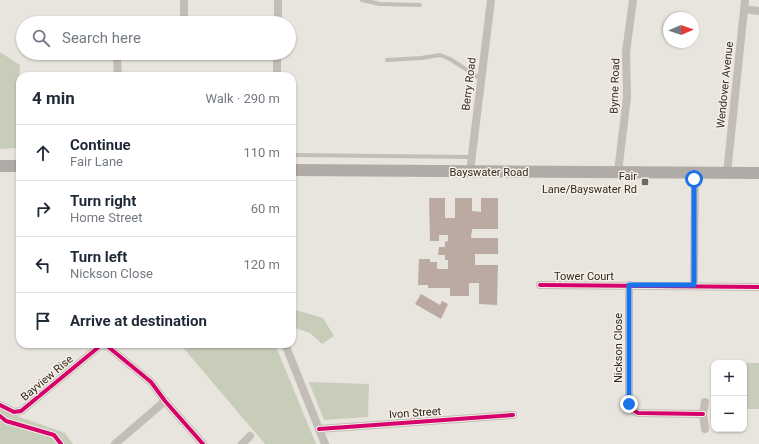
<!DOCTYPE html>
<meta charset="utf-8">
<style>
:root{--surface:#fff;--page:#f2f2f3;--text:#1f2937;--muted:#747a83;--line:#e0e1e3}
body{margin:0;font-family:Roboto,sans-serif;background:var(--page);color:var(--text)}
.controls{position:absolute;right:12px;bottom:12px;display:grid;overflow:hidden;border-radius:8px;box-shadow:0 1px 3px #0004}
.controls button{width:36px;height:36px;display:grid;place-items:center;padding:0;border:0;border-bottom:1px solid var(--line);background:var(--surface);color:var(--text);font:20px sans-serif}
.compass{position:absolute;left:663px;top:12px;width:36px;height:36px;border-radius:50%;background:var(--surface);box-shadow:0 1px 3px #0004;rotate:88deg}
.stop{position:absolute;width:12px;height:12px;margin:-9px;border:3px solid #1a73e8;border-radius:50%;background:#fff}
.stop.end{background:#1a73e8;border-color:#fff;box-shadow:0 1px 4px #0008}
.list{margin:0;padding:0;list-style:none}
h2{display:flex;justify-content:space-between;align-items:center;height:52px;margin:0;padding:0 16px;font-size:17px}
h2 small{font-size:13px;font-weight:400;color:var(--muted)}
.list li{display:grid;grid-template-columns:26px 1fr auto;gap:12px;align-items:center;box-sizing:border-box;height:56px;padding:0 16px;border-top:1px solid var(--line)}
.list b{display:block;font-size:15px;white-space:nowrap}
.list p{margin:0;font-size:13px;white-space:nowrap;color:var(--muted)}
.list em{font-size:13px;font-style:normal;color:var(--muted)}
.icon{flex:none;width:22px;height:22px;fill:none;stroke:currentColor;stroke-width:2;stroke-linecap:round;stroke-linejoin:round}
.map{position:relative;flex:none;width:759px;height:444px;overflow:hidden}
.search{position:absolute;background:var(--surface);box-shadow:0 1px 3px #0004;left:16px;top:16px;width:280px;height:44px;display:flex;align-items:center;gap:10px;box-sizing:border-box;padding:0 14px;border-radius:22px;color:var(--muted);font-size:15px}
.panel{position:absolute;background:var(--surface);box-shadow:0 1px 3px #0004;left:16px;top:72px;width:280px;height:276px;border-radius:12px}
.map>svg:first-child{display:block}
</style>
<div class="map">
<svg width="759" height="444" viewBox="0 0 759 444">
<rect width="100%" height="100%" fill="#e8e4de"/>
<g fill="#c8cdb9">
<polygon points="0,52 20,65 16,148 0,149"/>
<polygon points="292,309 323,318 334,336 322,344 310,333 292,327"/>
<polygon points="180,344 275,344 316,444 265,444"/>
<rect x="744" y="363" width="15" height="46"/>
<polygon points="309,382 369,384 368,417 324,420"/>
<polygon points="0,410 65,433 73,444 0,444"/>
</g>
<g fill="#baaaa1">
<polygon points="429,198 445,198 445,218 455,218 455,198 472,198 472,211 481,212 481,198 498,198 498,229 472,229 471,238 498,238 498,254 475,254 475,265 498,265 497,305 479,304 479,283 469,283 469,296 450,296 450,288 428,288 428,285 418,285 419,259 430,259 430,262 437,262 437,269 448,269 448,260 445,260 445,255 438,255 439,247 445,247 445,242 448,241 448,235 439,235 439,241 430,241"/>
<polygon points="421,294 440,305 442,301 448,304 441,319 415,304"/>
</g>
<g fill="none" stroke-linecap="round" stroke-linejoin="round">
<g stroke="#c2bdb7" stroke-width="4">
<polyline points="362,0 380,4 420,5"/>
<polyline points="387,60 421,58 440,55 450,59 481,79"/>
<polyline points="292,155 471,157"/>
</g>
<g stroke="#c2bdb7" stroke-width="8">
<polyline points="184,0 184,23"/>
<polyline points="744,9 759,11"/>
<polyline points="278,23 278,0"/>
<path d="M92,53C104,56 112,58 123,53"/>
<polyline points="117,56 118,76"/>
<polyline points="277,76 277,53"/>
<polyline points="470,171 491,0"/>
<polyline points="618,172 627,97 626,52 633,0"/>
<polyline points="727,173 745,0"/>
<polyline points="540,285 759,287"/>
<polyline points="629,285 629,404 630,408 638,413 703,414"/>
<polyline points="694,285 695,173"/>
<polyline points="285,344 325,444"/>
<polyline points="705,402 703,414 705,429"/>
<polyline points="0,405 14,412 21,411 100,346 106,345 151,382 165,401 203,444"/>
<polyline points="319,429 513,415"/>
<polyline points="115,444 165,401"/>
<polyline points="242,444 250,436"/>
</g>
<g stroke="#b0aba7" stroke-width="12">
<polyline points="0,166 20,166"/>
<polyline points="292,170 759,173"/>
</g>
<defs>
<g id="cycleway">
<polyline points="540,285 759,287"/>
<polyline points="629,285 629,404 630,408 638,413 703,414"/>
<polyline points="0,405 14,412 21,411 100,346 106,345 151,382 165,401 203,444"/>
<polyline points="0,416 6,421 54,435 61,444"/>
<polyline points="319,429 513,415"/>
</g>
</defs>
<use href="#cycleway" stroke="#f6efe4" stroke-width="6"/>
<use href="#cycleway" stroke="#d6006c" stroke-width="4"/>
</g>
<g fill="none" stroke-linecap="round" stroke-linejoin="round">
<polyline stroke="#1a73e8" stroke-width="5" points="629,404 629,285 694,285 694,179"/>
</g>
<rect fill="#716b66" stroke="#f6efe4" stroke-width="1.5" x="641" y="178" width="8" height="8" rx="2"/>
<g text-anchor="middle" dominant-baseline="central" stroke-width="3" stroke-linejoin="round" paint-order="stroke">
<g font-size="11" fill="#312a26" stroke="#f6efe4">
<text transform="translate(469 84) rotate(-83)">Berry Road</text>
<text transform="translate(725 85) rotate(-84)">Wendover Avenue</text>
<text transform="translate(615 86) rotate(-88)">Byrne Road</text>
<text x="489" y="172">Bayswater Road</text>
<text x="584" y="276">Tower Court</text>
<text transform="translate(618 348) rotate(-90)">Nickson Close</text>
<text transform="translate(47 378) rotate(-40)">Bayview Rise</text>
<text transform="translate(415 413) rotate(-4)">Ivon Street</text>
</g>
<g font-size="11" fill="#312a26" stroke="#f6efe4" text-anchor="end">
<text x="637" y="176">Fair<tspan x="637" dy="13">Lane/Bayswater Rd</tspan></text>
</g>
</g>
</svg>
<div class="controls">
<button>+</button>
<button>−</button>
</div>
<svg class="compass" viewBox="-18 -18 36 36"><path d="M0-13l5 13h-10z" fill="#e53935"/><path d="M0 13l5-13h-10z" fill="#747a83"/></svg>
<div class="stop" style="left:694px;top:179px"></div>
<div class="stop end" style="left:629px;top:404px"></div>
<div class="search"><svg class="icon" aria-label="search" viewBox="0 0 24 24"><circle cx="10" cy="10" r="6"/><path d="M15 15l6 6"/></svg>Search here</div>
<section class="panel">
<h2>4 min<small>Walk · 290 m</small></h2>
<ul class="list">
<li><svg class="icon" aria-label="ahead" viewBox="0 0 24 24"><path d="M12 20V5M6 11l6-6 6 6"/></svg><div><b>Continue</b><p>Fair Lane</p></div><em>110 m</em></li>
<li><svg class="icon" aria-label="right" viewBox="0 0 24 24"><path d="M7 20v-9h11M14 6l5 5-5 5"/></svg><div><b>Turn right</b><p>Home Street</p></div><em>60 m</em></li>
<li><svg class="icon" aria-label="left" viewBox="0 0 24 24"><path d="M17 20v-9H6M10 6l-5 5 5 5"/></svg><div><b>Turn left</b><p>Nickson Close</p></div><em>120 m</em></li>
<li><svg class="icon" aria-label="arrive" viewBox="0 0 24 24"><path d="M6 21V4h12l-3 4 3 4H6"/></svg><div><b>Arrive at destination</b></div></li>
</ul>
</section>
</div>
